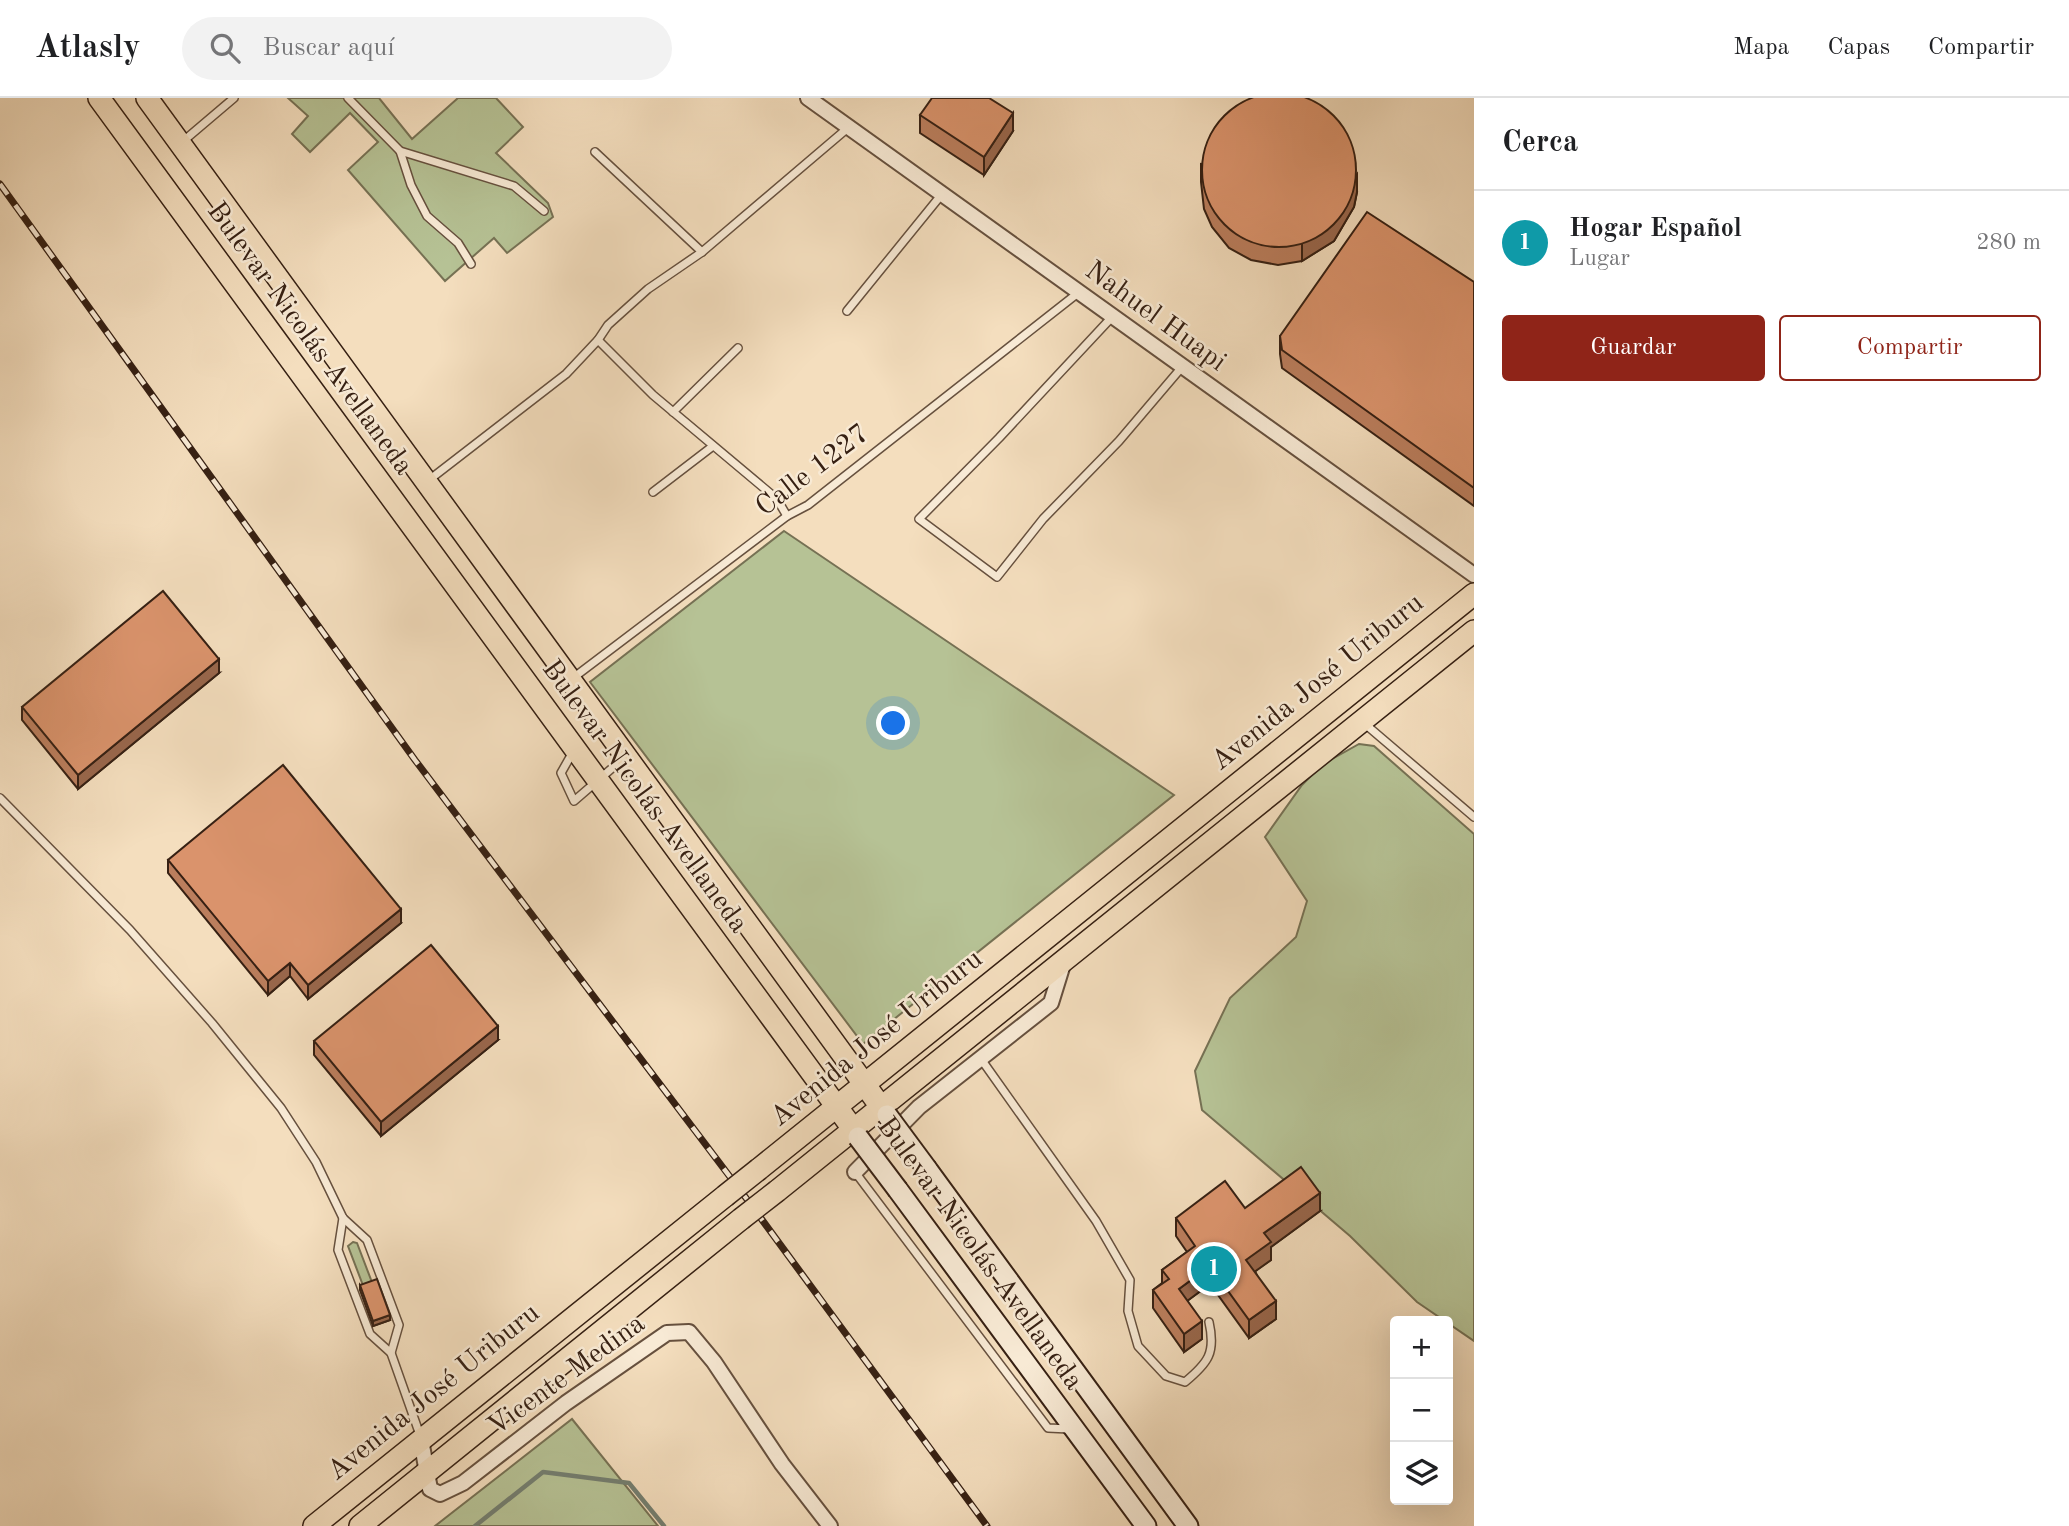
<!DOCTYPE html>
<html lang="es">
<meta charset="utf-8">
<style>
:root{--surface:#fff;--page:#f2f2f2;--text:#202124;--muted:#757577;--line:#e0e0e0;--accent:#8f2418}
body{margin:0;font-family:"Old Standard TT",serif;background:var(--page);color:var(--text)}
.controls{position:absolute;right:21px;bottom:21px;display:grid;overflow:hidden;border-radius:7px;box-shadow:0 7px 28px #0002}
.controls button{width:63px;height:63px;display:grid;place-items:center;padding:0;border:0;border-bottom:2px solid var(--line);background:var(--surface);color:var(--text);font:35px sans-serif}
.you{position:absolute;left:894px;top:626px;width:24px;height:24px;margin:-18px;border:5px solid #fff;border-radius:50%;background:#1a73e8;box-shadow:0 0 0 10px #1a73e833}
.badge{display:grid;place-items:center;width:46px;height:46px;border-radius:50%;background:var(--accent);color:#fff;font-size:23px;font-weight:700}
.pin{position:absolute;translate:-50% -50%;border:4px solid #fff;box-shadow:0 2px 7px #0006}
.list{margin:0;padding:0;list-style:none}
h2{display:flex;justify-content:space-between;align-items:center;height:91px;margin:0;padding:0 28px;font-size:30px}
h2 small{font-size:23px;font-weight:400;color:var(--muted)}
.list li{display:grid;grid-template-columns:46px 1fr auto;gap:21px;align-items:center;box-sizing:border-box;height:105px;padding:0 28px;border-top:2px solid var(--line)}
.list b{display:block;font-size:26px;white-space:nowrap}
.list p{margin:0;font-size:23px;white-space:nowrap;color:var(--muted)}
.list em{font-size:23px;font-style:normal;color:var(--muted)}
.actions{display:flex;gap:14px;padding:21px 28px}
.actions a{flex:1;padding:16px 0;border:2px solid var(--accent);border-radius:7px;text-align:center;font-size:24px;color:var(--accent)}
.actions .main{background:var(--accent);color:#fff}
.icon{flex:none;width:38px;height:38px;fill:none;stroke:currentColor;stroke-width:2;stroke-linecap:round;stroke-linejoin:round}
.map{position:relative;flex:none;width:1474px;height:1428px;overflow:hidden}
header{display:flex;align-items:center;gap:42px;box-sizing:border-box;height:98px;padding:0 35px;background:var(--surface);border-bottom:2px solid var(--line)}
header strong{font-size:33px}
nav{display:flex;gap:38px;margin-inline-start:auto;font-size:24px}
.search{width:490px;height:63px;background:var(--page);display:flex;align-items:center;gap:18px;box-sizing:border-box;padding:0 24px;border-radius:38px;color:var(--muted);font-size:26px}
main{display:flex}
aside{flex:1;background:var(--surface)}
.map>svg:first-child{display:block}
</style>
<header>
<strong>Atlasly</strong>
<div class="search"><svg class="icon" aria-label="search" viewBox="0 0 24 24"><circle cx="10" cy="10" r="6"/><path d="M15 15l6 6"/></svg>Buscar aquí</div>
<nav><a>Mapa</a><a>Capas</a><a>Compartir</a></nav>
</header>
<main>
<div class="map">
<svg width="1474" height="1428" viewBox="0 0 1474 1428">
<rect width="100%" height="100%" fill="#f4debe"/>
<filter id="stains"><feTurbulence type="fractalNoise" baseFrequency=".00286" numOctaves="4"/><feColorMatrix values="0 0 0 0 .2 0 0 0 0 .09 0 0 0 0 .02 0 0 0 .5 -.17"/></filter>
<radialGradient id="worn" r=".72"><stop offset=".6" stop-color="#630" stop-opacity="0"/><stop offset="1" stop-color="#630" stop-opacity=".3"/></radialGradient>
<g fill="#b6c295" stroke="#767154" stroke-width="2">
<polygon points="288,0 379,0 412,41 458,0 496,0 523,29 496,55 548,105 553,119 507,155 494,140 445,183 348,72 378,44 350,15 310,54 292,36 308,18"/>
<polygon points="784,433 1174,697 863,946 590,584"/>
<polygon points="1359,646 1374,648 1474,736 1474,1243 1417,1204 1350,1138 1202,1012 1195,973 1230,900 1296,839 1307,803 1265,739 1302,687 1323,666"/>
<polygon points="353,1144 357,1145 373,1187 364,1190 348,1148"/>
<polygon points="572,1321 658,1428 435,1428"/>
</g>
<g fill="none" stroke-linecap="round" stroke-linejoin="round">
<polyline stroke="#737e70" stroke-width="4.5" points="475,1428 543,1374 629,1385 664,1428"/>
<defs>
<g id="service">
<polyline points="348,0 400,53 514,88 544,113"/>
<polyline points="181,45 234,0"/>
<polyline points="400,53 411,87 427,118 458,145 471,166"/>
<polyline points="595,54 702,154"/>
<polyline points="847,213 942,96"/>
<polyline points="1112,219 999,340 919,421 997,479 1043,421 1119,343 1182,269"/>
<polyline points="598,242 653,297 777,401 787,418"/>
<polyline points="673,314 738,250"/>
<polyline points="429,382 566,276 598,242 608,227 648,191 702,154 849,29"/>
<polyline points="653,394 713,348"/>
<polyline points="573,580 787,418 808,407 1078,195"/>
<polyline points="1365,626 1474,719"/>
<polyline points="574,652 561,675 574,703 625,659"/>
<polyline points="0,700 130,832 212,925 281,1010 316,1064 343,1120 367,1142 399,1227 391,1255"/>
<path d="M981,961L1096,1123L1130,1182L1128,1213L1138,1248L1166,1278L1185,1284C1208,1265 1216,1255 1209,1224"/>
<polyline points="855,1074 1048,1330 1069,1331"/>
<polyline points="343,1120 338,1152 370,1236 391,1255 420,1337"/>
</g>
<g id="minor">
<polyline points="808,0 1474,477"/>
<polyline points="855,1074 919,1009 1051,905 1064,863"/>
<polyline points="421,1342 430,1391 440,1396 463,1385 566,1305 667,1235 689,1234 714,1264 782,1366 830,1428"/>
</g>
<g id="secondary">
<polyline points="927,1071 1188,1428"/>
<polyline points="898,1092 1146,1428"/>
</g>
<g id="primary">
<polyline points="99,0 853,1031"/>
<polyline points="147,0 881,1009"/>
<polyline points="759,1071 1474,496"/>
<polyline points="777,1093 1474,533"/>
<polyline points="314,1428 725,1098"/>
<polyline points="360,1428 741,1121"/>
</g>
</defs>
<use href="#service" stroke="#66503e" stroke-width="10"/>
<use href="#minor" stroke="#66503e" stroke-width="18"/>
<use href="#secondary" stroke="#362013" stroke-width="23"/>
<use href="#primary" stroke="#362013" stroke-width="24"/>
<use href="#service" stroke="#f8ead5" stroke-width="7"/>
<use href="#minor" stroke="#f8ead5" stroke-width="14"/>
<use href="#secondary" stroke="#f8ead5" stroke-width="19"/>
<use href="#primary" stroke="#f4debe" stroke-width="21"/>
<defs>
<polyline id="rail" points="0,86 415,662 746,1100 987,1428"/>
</defs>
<use href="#rail" stroke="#362013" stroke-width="7"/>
<use href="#rail" stroke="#f8ead5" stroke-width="4.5" stroke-dasharray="13" stroke-linecap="butt"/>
<defs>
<g id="secondary-bridge">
<polyline points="887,1017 927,1071"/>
<polyline points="858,1039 898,1092"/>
</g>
<g id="primary-bridge">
<polyline points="725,1098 759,1071"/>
<polyline points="741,1121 777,1093"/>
</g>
</defs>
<use href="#secondary-bridge" stroke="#362013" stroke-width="23" stroke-linecap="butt"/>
<use href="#primary-bridge" stroke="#362013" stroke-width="24" stroke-linecap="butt"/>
<use href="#secondary-bridge" stroke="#f8ead5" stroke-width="19"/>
<use href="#primary-bridge" stroke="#f4debe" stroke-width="21"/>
</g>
<g fill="#bb7e5d" stroke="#362013" stroke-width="2">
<polygon points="920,17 1013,33 984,77 920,35"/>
<polygon points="1201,66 1357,94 1354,109 1334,143 1302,163 1278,167 1251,162 1229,150 1212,129 1204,111 1201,84"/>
<polygon points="1474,184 1474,408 1282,270 1280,256 1280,238"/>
<polygon points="219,575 78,691 22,622 22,609"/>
<polygon points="168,762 401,825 308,901 290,878 268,897 168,775"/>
<polygon points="498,942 381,1038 314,957 314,943"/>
<polygon points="1320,1113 1271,1149 1271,1162 1255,1173 1276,1221 1249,1240 1210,1186 1187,1203 1202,1241 1184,1254 1153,1210 1153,1192 1162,1185 1162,1172 1187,1154 1176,1138 1176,1120"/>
<polygon points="360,1187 390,1222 373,1228 360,1192"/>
</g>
<g fill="#99674c" stroke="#362013" stroke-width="2">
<polygon points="1013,15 1013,33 984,77 984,59"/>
<polygon points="1357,76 1357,94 1354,109 1334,143 1302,163 1302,145"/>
<polygon points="219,561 219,575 78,691 78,677"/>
<polygon points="401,811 401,825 308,901 308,887"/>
<polygon points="290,865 290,878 268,897 268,883"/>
<polygon points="498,928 498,942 381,1038 381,1024"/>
<polygon points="1320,1095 1320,1113 1271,1149 1271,1162 1246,1180 1246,1162 1264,1135"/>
<polygon points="1210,1168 1210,1186 1179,1209 1179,1191"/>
<polygon points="1276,1203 1276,1221 1249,1240 1249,1222"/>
<polygon points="390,1217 390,1222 373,1228 373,1223"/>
<polygon points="1202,1223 1202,1241 1184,1254 1184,1236"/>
</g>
<g fill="#da936c" stroke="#362013" stroke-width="2">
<circle cx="1279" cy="72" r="77"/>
<polygon points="932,0 989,0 1013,15 984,59 920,17"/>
<polygon points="1367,114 1474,184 1474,390 1282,252 1280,238"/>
<polygon points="163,493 219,561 78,677 22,609"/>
<polygon points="283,667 401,811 308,887 290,865 268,883 168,762"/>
<polygon points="431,847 498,928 381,1024 314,943"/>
<polygon points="1301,1069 1320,1095 1264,1135 1271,1144 1246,1162 1276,1203 1249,1222 1210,1168 1179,1191 1202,1223 1184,1236 1153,1192 1169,1181 1162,1172 1195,1148 1176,1120 1225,1083 1245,1110"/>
<polygon points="377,1181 390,1217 373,1223 360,1187"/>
</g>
<g text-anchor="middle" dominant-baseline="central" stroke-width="5" stroke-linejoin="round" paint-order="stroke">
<g font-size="28" fill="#362013" stroke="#f8ead5">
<text transform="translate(1155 219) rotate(36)">Nahuel Huapi</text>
<text transform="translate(309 241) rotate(54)">Bulevar Nicolás Avellaneda</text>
<text transform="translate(813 373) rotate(-37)">Calle 1227</text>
<text transform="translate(1318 585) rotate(-39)">Avenida José Uriburu</text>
<text transform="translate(644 699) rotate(54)">Bulevar Nicolás Avellaneda</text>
<text transform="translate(877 941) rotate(-39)">Avenida José Uriburu</text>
<text transform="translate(979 1156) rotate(54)">Bulevar Nicolás Avellaneda</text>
<text transform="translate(567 1278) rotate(-36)">Vicente Medina</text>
<text transform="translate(434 1295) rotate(-39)">Avenida José Uriburu</text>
</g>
</g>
<rect width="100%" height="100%" filter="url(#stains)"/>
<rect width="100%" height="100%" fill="url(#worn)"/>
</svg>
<div class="controls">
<button>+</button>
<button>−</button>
<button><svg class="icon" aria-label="layers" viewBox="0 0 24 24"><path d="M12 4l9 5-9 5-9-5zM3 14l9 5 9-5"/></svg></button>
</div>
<div class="you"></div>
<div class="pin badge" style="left:1214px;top:1171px;background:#0f9aa8">1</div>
</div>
<aside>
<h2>Cerca<small></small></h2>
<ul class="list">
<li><span class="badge" style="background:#0f9aa8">1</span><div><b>Hogar Español</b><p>Lugar</p></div><em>280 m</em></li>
</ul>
<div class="actions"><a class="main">Guardar</a><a>Compartir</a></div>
</aside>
</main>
